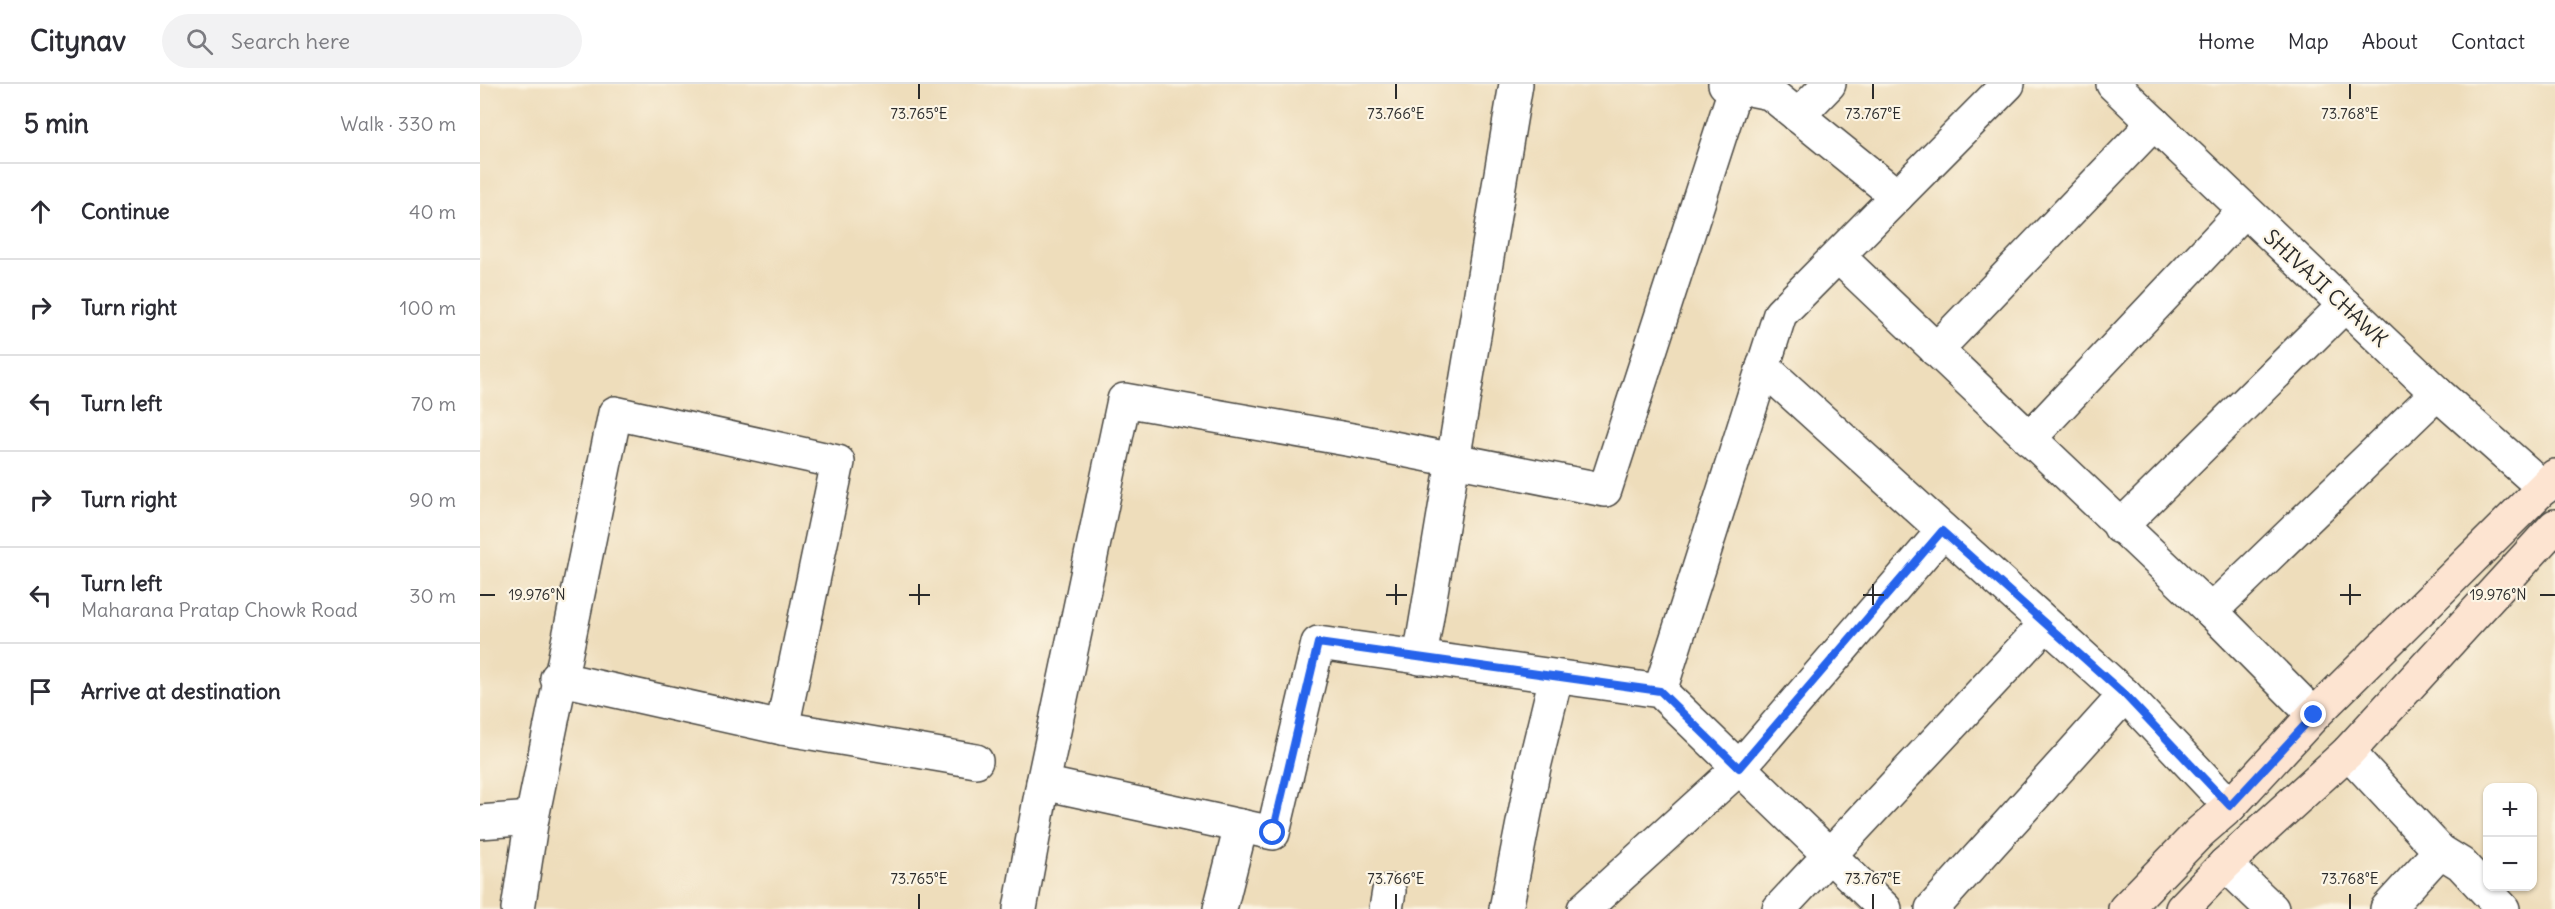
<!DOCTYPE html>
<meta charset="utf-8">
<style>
:root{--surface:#fff;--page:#f2f2f3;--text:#2b2b33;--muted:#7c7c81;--line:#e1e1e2}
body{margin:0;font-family:Delius,sans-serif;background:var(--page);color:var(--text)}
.controls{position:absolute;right:18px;bottom:18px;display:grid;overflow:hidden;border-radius:12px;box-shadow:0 2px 4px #0004}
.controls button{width:54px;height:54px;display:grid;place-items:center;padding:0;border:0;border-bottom:2px solid var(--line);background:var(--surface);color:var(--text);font:30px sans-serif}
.stop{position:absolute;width:18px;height:18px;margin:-14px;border:4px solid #2563eb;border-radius:50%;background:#fff}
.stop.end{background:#2563eb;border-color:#fff;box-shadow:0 2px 6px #0008}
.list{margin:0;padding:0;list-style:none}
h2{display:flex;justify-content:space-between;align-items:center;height:78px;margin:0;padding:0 24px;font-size:26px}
h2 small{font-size:20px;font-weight:400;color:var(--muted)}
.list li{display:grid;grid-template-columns:39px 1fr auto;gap:18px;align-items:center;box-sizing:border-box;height:96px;padding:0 24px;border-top:2px solid var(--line)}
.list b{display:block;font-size:22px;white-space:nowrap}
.list p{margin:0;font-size:20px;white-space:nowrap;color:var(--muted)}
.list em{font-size:20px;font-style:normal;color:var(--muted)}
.icon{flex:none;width:33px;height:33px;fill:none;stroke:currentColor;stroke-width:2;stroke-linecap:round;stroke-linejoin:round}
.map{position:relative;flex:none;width:2075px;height:825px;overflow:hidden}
header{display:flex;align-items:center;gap:36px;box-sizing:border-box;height:84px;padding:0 30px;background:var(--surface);border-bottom:2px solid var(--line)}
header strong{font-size:28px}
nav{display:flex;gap:33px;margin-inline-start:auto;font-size:21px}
.search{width:420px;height:54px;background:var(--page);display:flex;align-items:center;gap:15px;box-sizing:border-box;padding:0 21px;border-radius:33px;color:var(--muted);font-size:22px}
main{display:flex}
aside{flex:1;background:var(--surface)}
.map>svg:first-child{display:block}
</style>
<header>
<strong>Citynav</strong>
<div class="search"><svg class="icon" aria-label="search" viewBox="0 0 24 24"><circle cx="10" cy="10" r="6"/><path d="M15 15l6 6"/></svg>Search here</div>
<nav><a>Home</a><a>Map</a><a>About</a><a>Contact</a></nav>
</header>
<main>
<aside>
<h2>5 min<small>Walk · 330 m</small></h2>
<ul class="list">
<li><svg class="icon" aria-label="ahead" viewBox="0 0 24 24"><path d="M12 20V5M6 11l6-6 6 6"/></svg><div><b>Continue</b></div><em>40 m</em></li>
<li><svg class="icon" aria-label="right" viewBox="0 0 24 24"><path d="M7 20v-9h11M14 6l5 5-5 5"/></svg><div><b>Turn right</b></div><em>100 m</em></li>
<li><svg class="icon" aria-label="left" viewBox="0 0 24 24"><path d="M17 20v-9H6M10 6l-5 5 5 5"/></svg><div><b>Turn left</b></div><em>70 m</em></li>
<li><svg class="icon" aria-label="right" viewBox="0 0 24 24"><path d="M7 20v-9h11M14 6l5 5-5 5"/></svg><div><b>Turn right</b></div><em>90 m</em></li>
<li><svg class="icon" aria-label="left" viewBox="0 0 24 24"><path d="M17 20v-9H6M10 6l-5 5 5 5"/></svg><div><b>Turn left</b><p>Maharana Pratap Chowk Road</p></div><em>30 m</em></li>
<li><svg class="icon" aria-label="arrive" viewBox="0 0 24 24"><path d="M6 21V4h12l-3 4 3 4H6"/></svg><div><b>Arrive at destination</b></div></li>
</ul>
</aside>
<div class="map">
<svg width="2075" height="825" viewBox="0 0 2075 825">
<rect width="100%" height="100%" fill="#fcf5e5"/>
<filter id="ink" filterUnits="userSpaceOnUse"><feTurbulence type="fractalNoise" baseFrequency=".0167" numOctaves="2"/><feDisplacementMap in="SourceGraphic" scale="12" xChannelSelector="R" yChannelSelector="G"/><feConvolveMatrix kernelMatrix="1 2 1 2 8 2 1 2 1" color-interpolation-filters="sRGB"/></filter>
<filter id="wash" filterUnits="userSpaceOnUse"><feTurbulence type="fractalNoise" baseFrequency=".008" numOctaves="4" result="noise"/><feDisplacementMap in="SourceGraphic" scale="24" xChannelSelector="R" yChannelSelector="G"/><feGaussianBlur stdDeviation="1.35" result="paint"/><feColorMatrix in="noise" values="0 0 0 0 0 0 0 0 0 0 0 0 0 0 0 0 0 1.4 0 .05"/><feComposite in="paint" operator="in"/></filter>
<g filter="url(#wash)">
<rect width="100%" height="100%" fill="#edb"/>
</g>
<g filter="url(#ink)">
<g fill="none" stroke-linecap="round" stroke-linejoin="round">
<defs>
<g id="street">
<polyline points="1245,0 1290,9 1417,112"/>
<polyline points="1633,0 1957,309 2064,404"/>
<polyline points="1318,32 1349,0"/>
<polyline points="1358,172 1731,527 1834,631"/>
<polyline points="1456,266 1674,39"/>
<polyline points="1283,283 1645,611 1750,722"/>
<polyline points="1549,355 1764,127"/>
<polyline points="1640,443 1865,221"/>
<polyline points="1731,527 1957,309"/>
<polyline points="940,574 1036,0"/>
<polyline points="77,594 302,644 496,677"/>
<polyline points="1180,607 1300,230 1528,0"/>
<polyline points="1868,668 1960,767 1981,780 2023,825"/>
<polyline points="563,699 793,749 838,559 1180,607 1405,825"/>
<polyline points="0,738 52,734"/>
<polyline points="1745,780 1792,825"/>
<polyline points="38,825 52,734 135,329 358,378 302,644"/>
<polyline points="540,825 563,699 644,316 878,357 1125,406 1256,2"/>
<polyline points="740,825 761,742"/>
<polyline points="906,825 909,807"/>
<polyline points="1026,825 1054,683 1076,593"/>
<polyline points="1104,825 1259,684 1463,447"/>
<polyline points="1299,825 1566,540"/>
<polyline points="1452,825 1645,611"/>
<polyline points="1907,825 1960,767"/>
</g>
<g id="secondary">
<polyline points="1645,825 1720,748 1750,722 1834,631 2075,392"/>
<polyline points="1702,825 1745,780 1868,668 2075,442"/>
</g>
</defs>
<use href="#street" stroke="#484641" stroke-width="36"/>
<use href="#secondary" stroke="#484641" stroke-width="36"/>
<use href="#street" stroke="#fff" stroke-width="33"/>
<use href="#secondary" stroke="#fde4d1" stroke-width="33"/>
</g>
</g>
<g fill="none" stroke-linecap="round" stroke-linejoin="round" filter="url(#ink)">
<polyline stroke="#2563eb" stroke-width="8" points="793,749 838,559 1180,607 1259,684 1462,447 1645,611 1750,722 1834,631"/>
</g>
<path fill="none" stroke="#2b2b2b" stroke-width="2" d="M439,0V15M916,0V15M1393,0V15M1870,0V15M439,500V521M916,500V521M1393,500V521M1870,500V521M0,511H15M429,511H450M906,511H927M1383,511H1404M1860,511H1881M2060,511H2075M439,810V825M916,810V825M1393,810V825M1870,810V825"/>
<g text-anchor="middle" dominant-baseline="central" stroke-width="4.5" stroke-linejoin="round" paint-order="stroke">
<g font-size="21" fill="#2b2b2b" stroke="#fcf5e5">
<text transform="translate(1846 204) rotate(43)">SHIVAJI CHAWK</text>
</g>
</g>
<g font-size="15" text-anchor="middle" fill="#2b2b2b" stroke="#fcf5e5" stroke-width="4.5" stroke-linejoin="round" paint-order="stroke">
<text x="439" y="35">73.765°E</text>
<text x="916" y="35">73.766°E</text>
<text x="1393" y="35">73.767°E</text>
<text x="1870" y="35">73.768°E</text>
<text x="57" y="516">19.976°N</text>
<text x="2018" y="516">19.976°N</text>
<text x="439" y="800">73.765°E</text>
<text x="916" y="800">73.766°E</text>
<text x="1393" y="800">73.767°E</text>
<text x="1870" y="800">73.768°E</text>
</g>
</svg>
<div class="controls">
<button>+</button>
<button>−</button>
</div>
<div class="stop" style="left:793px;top:749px"></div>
<div class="stop end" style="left:1834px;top:631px"></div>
</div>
</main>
